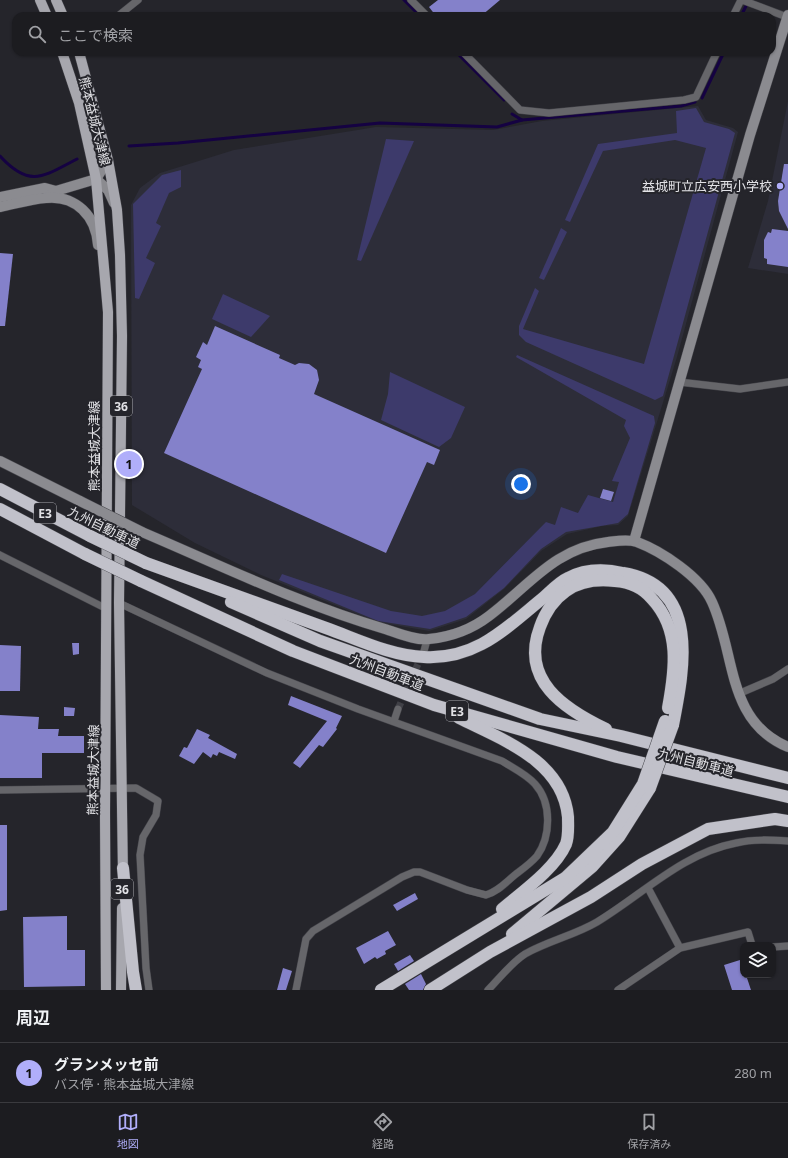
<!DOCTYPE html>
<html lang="ja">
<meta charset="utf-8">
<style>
:root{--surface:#1c1c20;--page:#29292d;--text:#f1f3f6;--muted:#a0a1a5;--line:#3a3a3e;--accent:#b0aefa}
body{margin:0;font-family:"Noto Sans","Noto Sans JP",sans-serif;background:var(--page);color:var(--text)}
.controls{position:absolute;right:12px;bottom:12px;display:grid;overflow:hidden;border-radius:8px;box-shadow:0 1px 3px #0004}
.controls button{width:36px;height:36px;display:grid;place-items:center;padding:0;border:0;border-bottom:1px solid var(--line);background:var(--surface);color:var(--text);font:20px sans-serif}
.you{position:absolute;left:521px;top:484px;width:14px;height:14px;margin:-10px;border:3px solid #fff;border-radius:50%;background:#1a73e8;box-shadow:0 0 0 6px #1a73e833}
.badge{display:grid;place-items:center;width:26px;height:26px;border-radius:50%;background:var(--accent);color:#111;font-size:13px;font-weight:700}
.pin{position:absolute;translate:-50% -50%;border:2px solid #fff;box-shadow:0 1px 4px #0006}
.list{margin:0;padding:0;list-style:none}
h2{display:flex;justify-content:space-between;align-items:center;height:52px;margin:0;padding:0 16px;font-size:17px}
h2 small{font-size:13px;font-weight:400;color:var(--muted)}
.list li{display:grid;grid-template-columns:26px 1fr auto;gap:12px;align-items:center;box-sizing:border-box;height:60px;padding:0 16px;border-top:1px solid var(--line)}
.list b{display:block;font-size:15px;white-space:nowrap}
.list p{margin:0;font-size:13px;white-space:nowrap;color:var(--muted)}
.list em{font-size:13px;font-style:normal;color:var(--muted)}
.icon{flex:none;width:22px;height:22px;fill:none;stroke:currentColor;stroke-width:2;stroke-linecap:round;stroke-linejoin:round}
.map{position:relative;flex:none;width:788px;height:990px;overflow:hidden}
.search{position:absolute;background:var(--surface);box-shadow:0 1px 3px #0004;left:12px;right:12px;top:12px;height:44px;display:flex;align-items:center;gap:10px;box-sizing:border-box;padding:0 14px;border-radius:12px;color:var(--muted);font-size:15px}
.sheet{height:112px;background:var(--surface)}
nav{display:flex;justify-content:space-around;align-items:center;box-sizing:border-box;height:56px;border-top:1px solid var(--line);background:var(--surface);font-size:11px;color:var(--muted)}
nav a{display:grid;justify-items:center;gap:2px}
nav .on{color:var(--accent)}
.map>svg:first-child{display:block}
</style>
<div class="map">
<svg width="788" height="990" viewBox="0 0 788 990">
<rect width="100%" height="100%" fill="#25252b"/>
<g fill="#2d2d39">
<polygon points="788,101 788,274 748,268 768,201"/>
<polygon points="698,106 706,120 733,128 738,132 677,357 628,516 618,525 602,526 567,534 541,551 504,589 466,619 429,631 377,622 261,575 195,543 132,505 131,205 140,188 160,173 234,150 376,127 493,130 542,121"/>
</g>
<g fill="#3d3a6b">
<polygon points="696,108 704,122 729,129 735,133 663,396 655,400 526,342 519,335 519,326 535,288 539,291 523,329 644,364 706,148 675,140 603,151 570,222 565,220 598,144 677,133 676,111"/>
<polygon points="386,139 414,141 361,261 357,260"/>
<polygon points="181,170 181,187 169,193 156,223 161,226 146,258 155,263 139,299 135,298 133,204 162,175"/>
<polygon points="561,228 567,232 544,280 539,278"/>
<polygon points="223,294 270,316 251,337 212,319"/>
<polygon points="517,355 654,416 655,423 628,514 618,523 566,532 541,549 504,588 466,617 430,629 378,621 279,580 282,574 391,611 422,616 445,611 475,594 546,522 555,525 561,507 578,513 588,495 613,502 619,482 612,481 630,438 624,426 626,420 516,357"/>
<polygon points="390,372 465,407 451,438 439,447 381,420 388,394"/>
</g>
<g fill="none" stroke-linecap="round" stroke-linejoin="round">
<g stroke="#150242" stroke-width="3">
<polyline points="404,0 420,16"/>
<polyline points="741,16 746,6"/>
<polyline points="456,52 504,100"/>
<polyline points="702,98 724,52"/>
<polyline points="512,114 522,120"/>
<polyline points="129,146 178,143 380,123 497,127 522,120 681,106 695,102"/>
<path d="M0,156C30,189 44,176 77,159"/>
</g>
</g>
<g fill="#8481ca">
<polygon points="438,0 500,0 481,16 436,16 429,7"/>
<polygon points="784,164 788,164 788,229 779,211 778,201"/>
<polygon points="772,229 788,231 788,267 767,264 767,259 764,258 764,240 768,232 771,233"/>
<polygon points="0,253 13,254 5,326 0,326"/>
<polygon points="215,326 280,355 279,358 295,365 299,363 309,364 317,370 319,380 314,394 440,450 434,465 427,462 386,553 164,453 202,369 198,367 201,360 196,357 203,342 207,345"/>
<polygon points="603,489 614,492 611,501 600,498"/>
<polygon points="72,643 79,643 79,654 73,655"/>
<polygon points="0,645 21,646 20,691 0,691"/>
<polygon points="291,696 342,716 336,728 337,729 323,747 319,745 300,768 293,763 327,721 288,705"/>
<polygon points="64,707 75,708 74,716 64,716"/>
<polygon points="0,715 39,717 38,729 59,729 58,736 84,736 84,753 42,753 42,778 0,778"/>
<polygon points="197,729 210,735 208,738 237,754 235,759 219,752 217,756 213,754 211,758 203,752 194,764 179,756 184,747 187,748"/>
<polygon points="0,825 7,825 7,910 0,911"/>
<polygon points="415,893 418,899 397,911 393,905"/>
<polygon points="67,916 67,950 85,950 85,986 24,987 23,917"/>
<polygon points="388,931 396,945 385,951 386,954 377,959 375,957 364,964 356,948"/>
<polygon points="410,955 414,961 398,971 394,964"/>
<polygon points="740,960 743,975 746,975 751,990 732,990 724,965"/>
<polygon points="283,968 292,971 286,990 277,990"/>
<polygon points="421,974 426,984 423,990 409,990 405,984"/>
</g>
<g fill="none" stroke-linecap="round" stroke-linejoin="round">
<polyline stroke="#414147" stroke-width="7" stroke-dasharray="7 3.5" stroke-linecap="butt" points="398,709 422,655"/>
<defs>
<g id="street">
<polyline points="411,0 427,16"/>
<polyline points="742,0 787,17"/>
<polyline points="118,16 138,0"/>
<polyline points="733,16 741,0"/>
<polyline points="463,52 520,110 549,113 684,100 696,97 717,52"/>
<polyline points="679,382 740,389 788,382"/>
<polyline points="0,555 107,609"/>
<path d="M119,603L267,673L358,709L502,761C513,768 526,774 535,784C552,803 551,836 537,856C531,863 524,868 516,874C506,882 499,891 486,895L467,890L420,872H414L402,877L313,931L306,939L296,990"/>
<polyline points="424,651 427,640"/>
<polyline points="738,694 773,679 788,669"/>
<polyline points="394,721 398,709"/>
<polyline points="0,790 136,788 158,801 156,815 143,837 140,855 146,968 149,990"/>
<polyline points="648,888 680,948"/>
<polyline points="773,947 788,946"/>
<path d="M488,990C499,979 511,963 525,954C548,941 575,935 597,922C643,894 683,853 736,843C753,839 771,840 788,841"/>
<polyline points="618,990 680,948 748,932 752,945"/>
</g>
<g id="secondary">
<polyline points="96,179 108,190 114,203"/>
<polyline points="0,197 45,188 56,191"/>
<polyline points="47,197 56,191 96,179 108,160"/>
<path d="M0,207C15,204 31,199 46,198C76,195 96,216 98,245"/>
<polyline points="0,461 80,501"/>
<path d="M142,532C222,566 302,605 385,629C398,633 416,641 429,639C450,637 472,629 489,616C529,586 554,548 608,542C617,541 628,539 637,542C661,551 701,577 712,602C736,654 726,721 788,747"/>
<polyline points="634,541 750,135 788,15"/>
</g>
<g id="primary">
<polyline points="40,0 47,16"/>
<polyline points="56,0 63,16"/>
<polyline points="62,52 79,103 96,179 108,312 105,813 106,990"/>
<polyline points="79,52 108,160 117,210 120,255 122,336 119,603 123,876"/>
<polyline points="121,990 122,908"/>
</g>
<g id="highway">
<polyline points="0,489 90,536"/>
<polyline points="0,509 85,554"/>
<path d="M146,563C206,585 266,606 326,628C357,639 391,656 424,657C476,660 506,628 543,598C551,591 559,582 568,578C585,569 605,569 623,573C701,586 684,669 673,725"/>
<polyline points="141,581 293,651 434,705 617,757 788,797"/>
<polyline points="231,602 320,641 540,719 621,736 788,778"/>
<path d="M459,718C503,740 563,761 568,817C568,826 569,836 566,844C555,869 522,892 502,909"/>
<path d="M606,729C564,709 520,680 540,627C545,613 553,600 566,591C580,581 598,579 615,581C630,582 643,588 652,599C681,630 675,670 668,708"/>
<polyline points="123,868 133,972 136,990"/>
<polyline points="512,934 592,867 619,837 650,788"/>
<polyline points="381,990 565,878 613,832 643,784"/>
<polyline points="430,990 490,952 591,897 642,864 708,829 775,819 788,821"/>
</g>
</defs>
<use href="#street" stroke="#434349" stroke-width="8"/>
<use href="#secondary" stroke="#434349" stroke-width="11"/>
<use href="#primary" stroke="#434349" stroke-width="11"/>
<use href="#highway" stroke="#434349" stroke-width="13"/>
<use href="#street" stroke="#66666a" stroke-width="7"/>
<use href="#secondary" stroke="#8b8b90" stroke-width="10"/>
<use href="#primary" stroke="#a7a7ae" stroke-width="10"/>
<use href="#highway" stroke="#c1c1ca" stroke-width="12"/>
<defs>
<polyline id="secondary-bridge" points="80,501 142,532"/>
<g id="highway-bridge">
<polyline points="90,536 146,563"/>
<polyline points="85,554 141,581"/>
<polyline points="643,784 665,721"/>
<polyline points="650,788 673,725"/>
</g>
</defs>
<use href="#secondary-bridge" stroke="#434349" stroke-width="11" stroke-linecap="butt"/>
<use href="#highway-bridge" stroke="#434349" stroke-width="13" stroke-linecap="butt"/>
<use href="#secondary-bridge" stroke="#8b8b90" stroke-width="10"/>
<use href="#highway-bridge" stroke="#c1c1ca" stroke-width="12"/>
</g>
<circle fill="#b0aefa" stroke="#25252b" stroke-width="1.5" cx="780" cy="186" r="4"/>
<g text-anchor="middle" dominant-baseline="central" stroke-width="4" stroke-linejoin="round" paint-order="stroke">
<g fill="#25252b" stroke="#a9a9ae" stroke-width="1">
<rect x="110" y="396" width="22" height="20" rx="3"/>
<rect x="34" y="503" width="22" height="20" rx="3"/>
<rect x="446" y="701" width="22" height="20" rx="3"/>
<rect x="111" y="879" width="22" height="20" rx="3"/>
</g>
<g font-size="12" font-weight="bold" fill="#e2e2e6">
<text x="121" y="406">36</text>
<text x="45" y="513">E3</text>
<text x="457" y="711">E3</text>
<text x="122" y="889">36</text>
</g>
<g font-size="13" fill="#e2e2e6" stroke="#25252b">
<text transform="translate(95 121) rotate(76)">熊本益城大津線</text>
<text transform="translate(94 446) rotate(-90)">熊本益城大津線</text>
<text transform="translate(104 527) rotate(26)">九州自動車道</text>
<text transform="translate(387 672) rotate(21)">九州自動車道</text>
<text transform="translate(696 762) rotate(14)">九州自動車道</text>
<text transform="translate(93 770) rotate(-89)">熊本益城大津線</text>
</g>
<g font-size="13" fill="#e2e2e6" stroke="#25252b" text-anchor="end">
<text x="772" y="186">益城町立広安西小学校</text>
</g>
</g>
</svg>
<div class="controls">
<button><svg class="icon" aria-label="layers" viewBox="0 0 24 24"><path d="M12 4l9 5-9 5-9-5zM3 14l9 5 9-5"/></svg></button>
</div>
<div class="you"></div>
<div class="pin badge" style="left:129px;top:464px">1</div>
<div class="search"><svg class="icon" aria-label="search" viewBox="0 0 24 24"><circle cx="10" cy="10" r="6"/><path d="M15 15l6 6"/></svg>ここで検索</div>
</div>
<section class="sheet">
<h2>周辺<small></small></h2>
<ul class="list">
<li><span class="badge">1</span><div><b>グランメッセ前</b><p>バス停 · 熊本益城大津線</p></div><em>280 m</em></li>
</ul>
</section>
<nav>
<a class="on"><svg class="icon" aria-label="map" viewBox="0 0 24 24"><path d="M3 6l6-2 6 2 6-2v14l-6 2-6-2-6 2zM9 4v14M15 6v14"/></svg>地図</a>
<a><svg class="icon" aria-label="directions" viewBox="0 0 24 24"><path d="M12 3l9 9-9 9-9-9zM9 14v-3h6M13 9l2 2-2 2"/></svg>経路</a>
<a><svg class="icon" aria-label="saved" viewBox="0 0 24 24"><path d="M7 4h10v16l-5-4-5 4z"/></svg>保存済み</a>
</nav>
